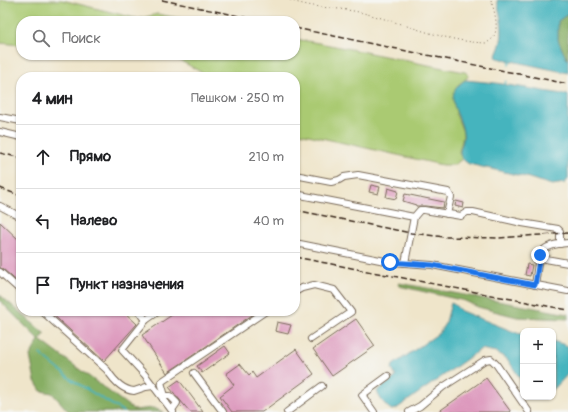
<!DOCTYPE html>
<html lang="ru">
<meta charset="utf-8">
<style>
:root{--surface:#fff;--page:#f6f6f6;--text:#202124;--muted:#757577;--line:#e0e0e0}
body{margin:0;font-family:Pangolin,sans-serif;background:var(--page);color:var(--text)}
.controls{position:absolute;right:12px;bottom:12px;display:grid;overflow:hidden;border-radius:8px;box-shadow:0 1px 3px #0004}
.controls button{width:36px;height:36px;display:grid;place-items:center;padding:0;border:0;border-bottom:1px solid var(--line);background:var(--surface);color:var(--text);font:20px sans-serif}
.stop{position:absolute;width:12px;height:12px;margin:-9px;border:3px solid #1a73e8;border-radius:50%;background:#fff}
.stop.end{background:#1a73e8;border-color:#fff;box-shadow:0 1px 4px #0008}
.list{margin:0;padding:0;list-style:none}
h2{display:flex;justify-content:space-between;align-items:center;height:52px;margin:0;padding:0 16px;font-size:17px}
h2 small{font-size:13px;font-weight:400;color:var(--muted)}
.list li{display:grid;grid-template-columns:26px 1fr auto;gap:12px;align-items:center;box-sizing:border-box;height:64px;padding:0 16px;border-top:1px solid var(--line)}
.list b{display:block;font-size:15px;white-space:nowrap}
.list em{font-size:13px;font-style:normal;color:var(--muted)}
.icon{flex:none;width:22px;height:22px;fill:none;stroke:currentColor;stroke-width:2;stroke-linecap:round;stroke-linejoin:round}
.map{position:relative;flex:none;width:568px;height:412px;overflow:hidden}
.search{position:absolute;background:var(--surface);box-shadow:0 1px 3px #0004;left:16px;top:16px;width:284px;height:44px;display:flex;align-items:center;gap:10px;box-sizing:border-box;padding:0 14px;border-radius:16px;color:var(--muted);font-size:15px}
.panel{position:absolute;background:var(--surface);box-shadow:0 1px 3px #0004;left:16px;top:72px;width:284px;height:244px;border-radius:16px}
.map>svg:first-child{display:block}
</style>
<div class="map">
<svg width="568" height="412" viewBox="0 0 568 412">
<rect width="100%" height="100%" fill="#f6f6f2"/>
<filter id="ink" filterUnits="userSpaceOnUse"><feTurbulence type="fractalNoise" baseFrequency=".025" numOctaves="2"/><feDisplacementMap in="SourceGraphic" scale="8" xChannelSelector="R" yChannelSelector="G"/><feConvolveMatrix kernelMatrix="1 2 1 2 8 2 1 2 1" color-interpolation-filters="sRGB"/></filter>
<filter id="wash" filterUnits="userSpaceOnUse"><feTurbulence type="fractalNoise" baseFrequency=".012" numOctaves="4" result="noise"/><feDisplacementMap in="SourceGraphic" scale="16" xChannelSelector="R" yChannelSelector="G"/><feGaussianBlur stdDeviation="0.9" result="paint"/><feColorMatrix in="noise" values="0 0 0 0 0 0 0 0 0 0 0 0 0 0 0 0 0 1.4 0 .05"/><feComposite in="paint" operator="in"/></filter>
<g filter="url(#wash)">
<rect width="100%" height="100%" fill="#efe5ca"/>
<g fill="#aaca72" stroke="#727a48">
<polygon points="0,0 62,0 139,19 157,14 195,21 21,21 21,45 0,43"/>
<path d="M295,39C352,48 408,62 465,72L469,75L465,80L458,85L456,114L463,132V137L459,152L462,159L454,165H442L295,132V77H210L170,55H295Z"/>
</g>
<g fill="#87ae64" stroke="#616c41">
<polygon points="568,14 568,59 566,58 558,40 558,21"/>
<polygon points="399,283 568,314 568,319 517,317 478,307 465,301 399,286 398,284"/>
<polygon points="0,295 45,334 40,340 134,410 153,408 164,412 69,412 52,393 41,391 35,381 30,356 39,340 0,301"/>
</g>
<g fill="#45b4be" stroke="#406f6e">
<path d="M497,0H568V14L558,21V40L566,58L568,59V73L497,58L496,55C506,35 501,21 497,0Z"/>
<path d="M465,80L496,83L568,95V179L565,183L552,185L526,177L469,164C451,153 466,147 463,132C460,112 441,96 465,80Z"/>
<path d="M451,303L455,305L461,311L517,333L523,334V383L508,360L496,352L481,349L396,409L392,410C386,407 379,398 377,391L396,377L392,369L393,365L439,333L446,322Z"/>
<polygon points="553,341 568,346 568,374 553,390"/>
</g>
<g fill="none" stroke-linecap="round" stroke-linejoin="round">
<g stroke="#45b4be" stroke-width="1.5">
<polyline points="509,65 510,61"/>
<polyline points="505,84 506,81"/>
<polyline points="40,354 72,380 124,412"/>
</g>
</g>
<g id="blocks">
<g fill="#dd99bd">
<polygon points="371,185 380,187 378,194 369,192"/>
<polygon points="388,188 398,191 396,199 386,197"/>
<polygon points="405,194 444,202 443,208 425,206 416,206 416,205 403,201"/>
<polygon points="456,201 464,203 463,208 455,206"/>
<polygon points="0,222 19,240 21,237 21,285 3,269 0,268"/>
<polygon points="527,264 532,265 530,276 525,275"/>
<polygon points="49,311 123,311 137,324 104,361"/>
<polygon points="178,311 258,311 167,373 142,335"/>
<polygon points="356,319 375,346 332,376 313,349"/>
<polygon points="277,322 291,325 288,334 275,331"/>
<polygon points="225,346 230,353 202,373 197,366"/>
<polygon points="296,349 314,374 262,412 232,412 220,396 234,385 226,374 240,364 249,375 252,372 256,378"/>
<polygon points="486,378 511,412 438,412"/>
<polygon points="179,380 192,397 203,412 190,412 169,387"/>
</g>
</g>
</g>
<g filter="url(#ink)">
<use href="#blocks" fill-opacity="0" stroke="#7a6b5a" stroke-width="1"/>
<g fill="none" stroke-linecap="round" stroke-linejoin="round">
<defs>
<g id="minor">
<polyline points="0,117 21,121"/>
<polyline points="0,132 21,137"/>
<polyline points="295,175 331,182 339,180 344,177 358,175 448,192 451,197 447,214"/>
<polyline points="295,194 414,217 420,210 424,210 461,216 467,212 473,212 522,223 558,229 560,231 560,244"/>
<polyline points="0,206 21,217"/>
<polyline points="295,243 390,262 405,263 414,217"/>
<polyline points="540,258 568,263"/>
<polyline points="405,263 432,265 568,291"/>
<polyline points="0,272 21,291"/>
<path d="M535,285C540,256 534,245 568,243"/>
<polyline points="295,292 302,288 314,285 334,290 351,312 311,339"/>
<path d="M42,311L107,370C114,381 122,390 134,391L146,387L153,386"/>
<polyline points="139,311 146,320"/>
<polyline points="159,311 146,320 122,350 145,375 173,412"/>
<polyline points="194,373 223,412"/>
<polyline points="165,396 170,396 177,403 172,410"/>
<polyline points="163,399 165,396 161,382 266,311"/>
<polyline points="287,412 322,386"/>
<polyline points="374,412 362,395 388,376"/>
<polyline points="409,412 420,406 443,387 485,360 491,359 496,364 529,412"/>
</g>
</defs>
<use href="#minor" stroke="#7a6b5a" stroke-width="8"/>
<g stroke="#7a6b5a" stroke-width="1" stroke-dasharray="1 3" stroke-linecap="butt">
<path d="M290,0C313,9 339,7 363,13C404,23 444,42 487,43C489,41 493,39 494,36C499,26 494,10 491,0"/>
<polyline points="181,406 185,412"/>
</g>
<use href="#minor" stroke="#fff" stroke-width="6"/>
<g stroke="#3b2a1e" stroke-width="1.5" stroke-dasharray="6 3" stroke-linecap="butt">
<polyline points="162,0 263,21"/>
<polyline points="295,28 568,84"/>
<polyline points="0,153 21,158"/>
<polyline points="0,188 21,196"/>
<polyline points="295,210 411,233 445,237 498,238 568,233"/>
<polyline points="295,257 568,310"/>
</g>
</g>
</g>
<g fill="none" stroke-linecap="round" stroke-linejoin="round" filter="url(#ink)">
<polyline stroke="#1a73e8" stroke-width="5" points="390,262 432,265 535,285 540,255"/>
</g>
</svg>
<div class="controls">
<button>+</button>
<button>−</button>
</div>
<div class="stop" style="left:390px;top:262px"></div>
<div class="stop end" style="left:540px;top:255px"></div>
<div class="search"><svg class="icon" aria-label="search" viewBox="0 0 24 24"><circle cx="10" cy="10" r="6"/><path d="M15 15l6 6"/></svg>Поиск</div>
<section class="panel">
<h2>4 мин<small>Пешком · 250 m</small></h2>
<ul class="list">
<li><svg class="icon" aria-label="ahead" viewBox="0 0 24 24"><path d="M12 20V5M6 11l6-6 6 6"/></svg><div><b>Прямо</b></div><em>210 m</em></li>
<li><svg class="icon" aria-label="left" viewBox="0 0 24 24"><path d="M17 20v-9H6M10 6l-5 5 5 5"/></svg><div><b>Налево</b></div><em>40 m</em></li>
<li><svg class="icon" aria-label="arrive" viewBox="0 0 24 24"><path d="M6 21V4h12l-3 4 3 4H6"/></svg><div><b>Пункт назначения</b></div></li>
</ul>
</section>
</div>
